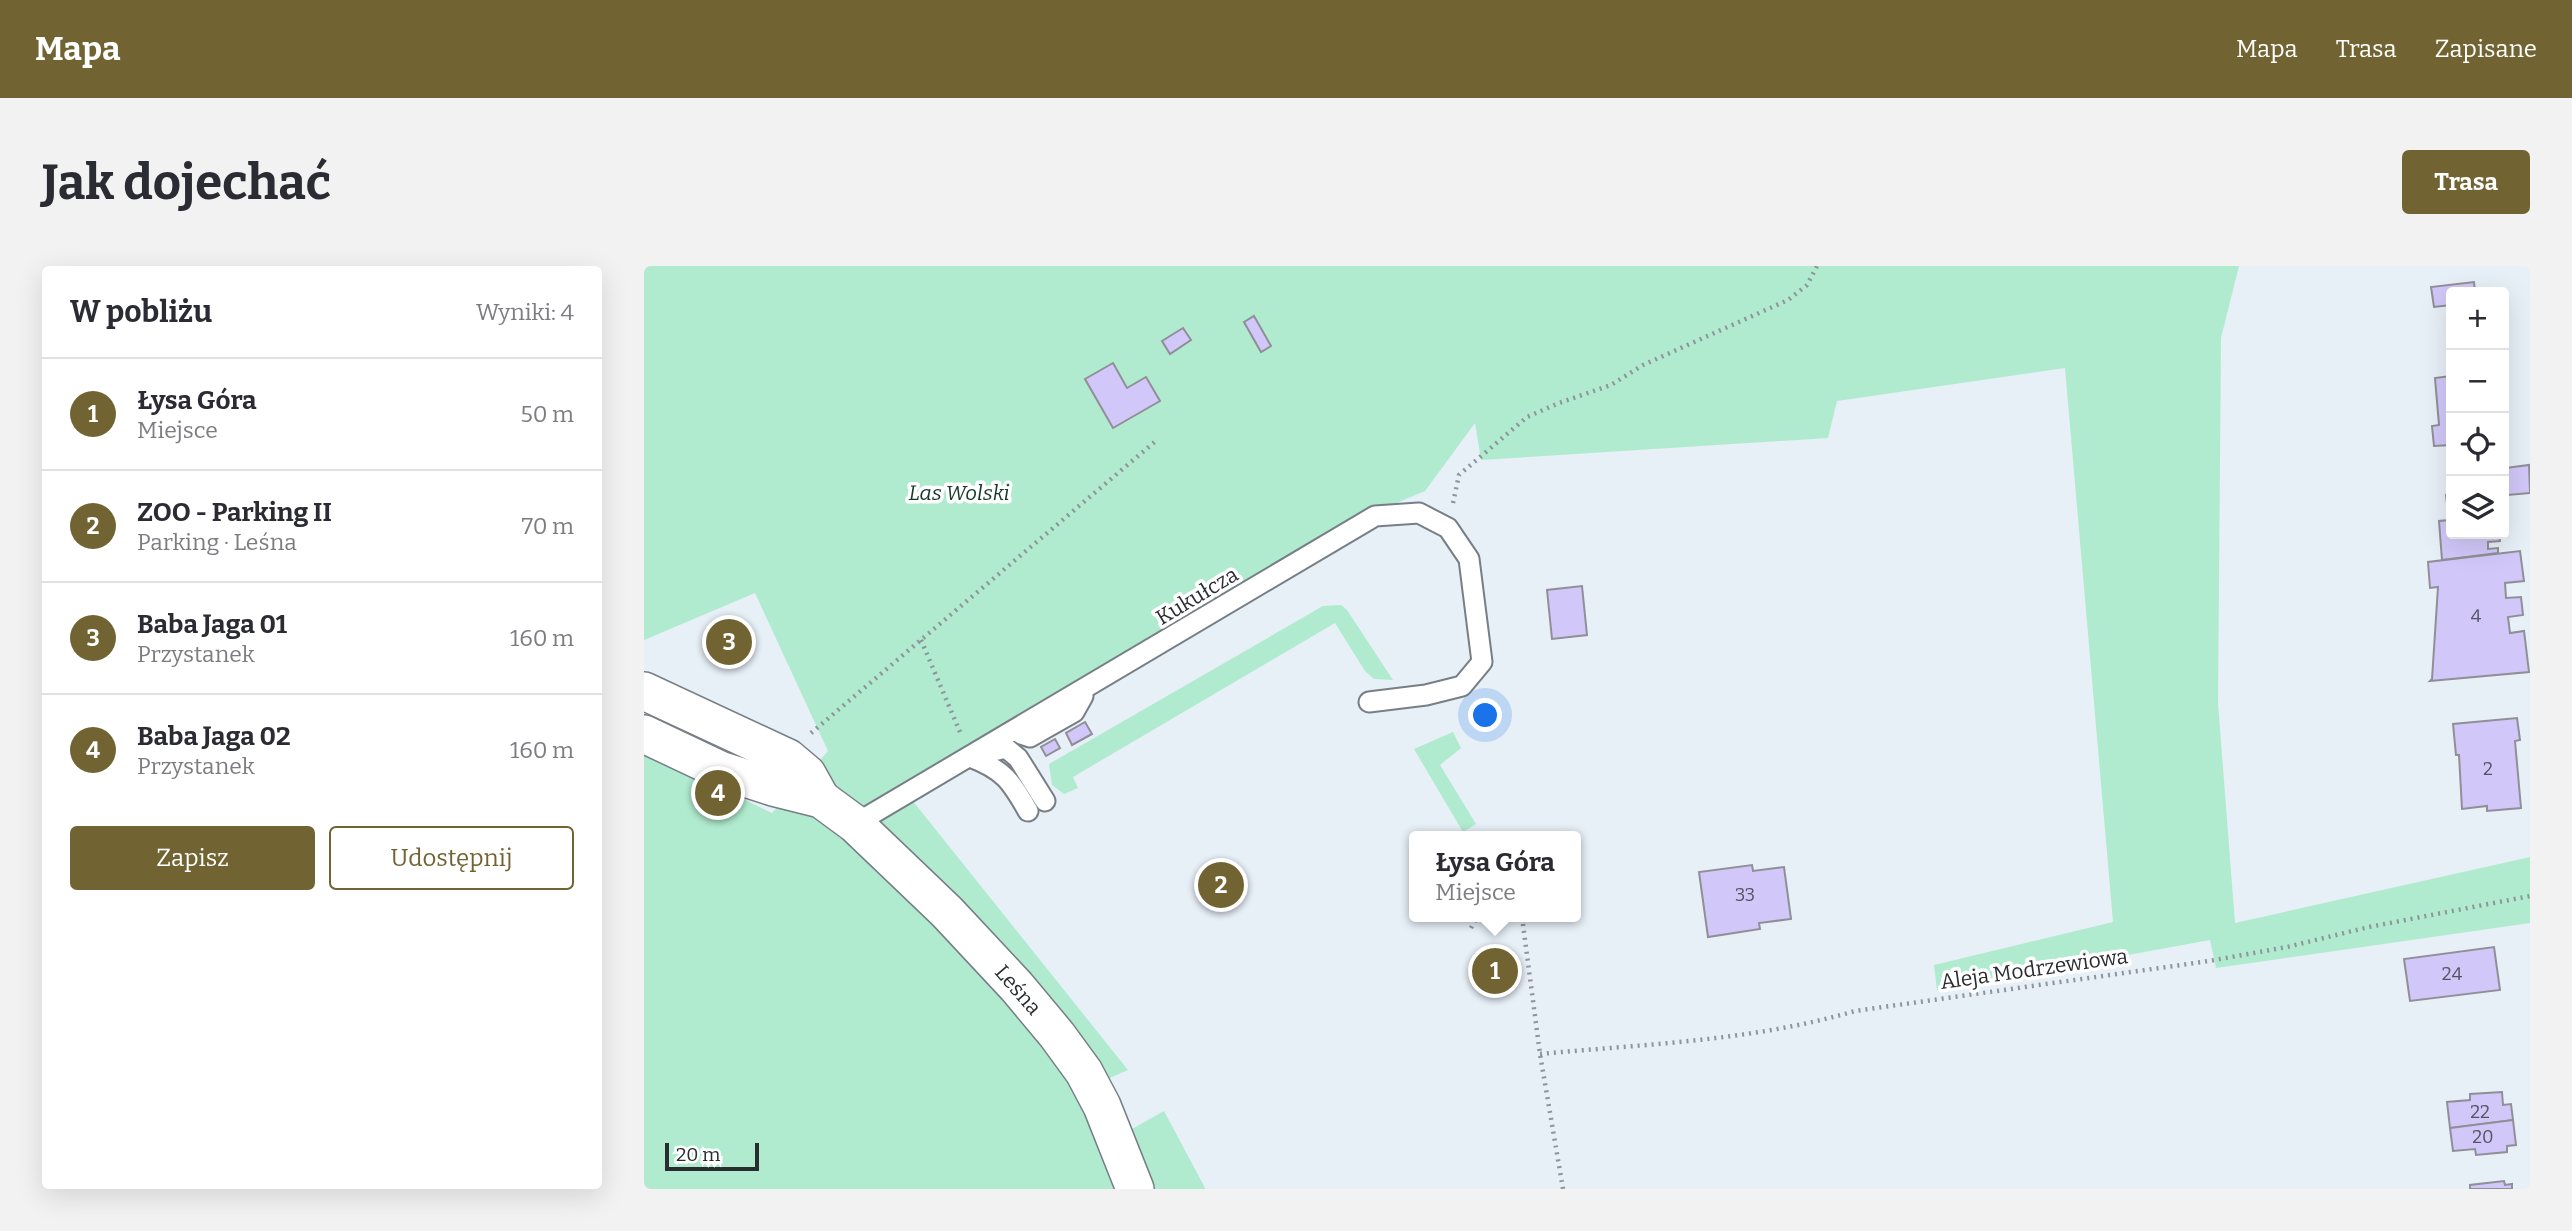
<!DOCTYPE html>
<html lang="pl">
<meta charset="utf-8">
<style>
:root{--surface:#fff;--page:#f2f2f3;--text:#2b2b33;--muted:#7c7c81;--line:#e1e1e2;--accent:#726432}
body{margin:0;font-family:Bitter,serif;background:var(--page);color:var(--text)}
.controls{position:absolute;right:21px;top:21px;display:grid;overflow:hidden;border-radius:7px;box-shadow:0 7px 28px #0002}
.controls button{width:63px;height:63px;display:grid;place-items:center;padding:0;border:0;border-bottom:2px solid var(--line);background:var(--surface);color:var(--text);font:35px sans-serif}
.scale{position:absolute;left:21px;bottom:18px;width:94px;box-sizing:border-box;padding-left:7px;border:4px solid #2a2d30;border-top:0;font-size:19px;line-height:24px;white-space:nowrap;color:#2a2d30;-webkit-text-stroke:5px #fff;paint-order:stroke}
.you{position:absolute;left:842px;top:450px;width:24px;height:24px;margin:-18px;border:5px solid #fff;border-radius:50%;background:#1a73e8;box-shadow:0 0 0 10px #1a73e833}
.badge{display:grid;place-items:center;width:46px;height:46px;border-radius:50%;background:var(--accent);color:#fff;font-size:23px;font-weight:700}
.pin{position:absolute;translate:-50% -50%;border:4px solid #fff;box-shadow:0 2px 7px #0006}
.popup{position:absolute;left:765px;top:565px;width:172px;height:91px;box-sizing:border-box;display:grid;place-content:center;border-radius:7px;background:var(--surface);filter:drop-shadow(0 2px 5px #0005);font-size:23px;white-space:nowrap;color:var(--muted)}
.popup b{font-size:26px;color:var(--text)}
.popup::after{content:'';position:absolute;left:50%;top:100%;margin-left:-14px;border:14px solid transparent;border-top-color:var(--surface)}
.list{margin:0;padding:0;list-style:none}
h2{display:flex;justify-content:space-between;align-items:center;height:91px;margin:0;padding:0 28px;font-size:30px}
h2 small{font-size:23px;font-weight:400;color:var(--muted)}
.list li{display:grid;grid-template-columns:46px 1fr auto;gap:21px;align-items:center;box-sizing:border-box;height:112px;padding:0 28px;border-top:2px solid var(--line)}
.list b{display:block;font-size:26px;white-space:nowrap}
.list p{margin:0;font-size:23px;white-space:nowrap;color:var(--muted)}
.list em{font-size:23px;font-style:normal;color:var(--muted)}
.actions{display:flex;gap:14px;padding:21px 28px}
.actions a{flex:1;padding:16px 0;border:2px solid var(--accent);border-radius:7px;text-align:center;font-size:24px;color:var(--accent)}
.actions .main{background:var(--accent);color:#fff}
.icon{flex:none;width:38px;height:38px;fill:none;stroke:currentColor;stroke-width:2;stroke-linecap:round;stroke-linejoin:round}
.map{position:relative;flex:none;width:1886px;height:923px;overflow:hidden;border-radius:7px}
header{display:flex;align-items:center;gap:42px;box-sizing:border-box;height:98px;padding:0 35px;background:var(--accent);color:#fff}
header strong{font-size:33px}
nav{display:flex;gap:38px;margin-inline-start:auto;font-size:24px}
.intro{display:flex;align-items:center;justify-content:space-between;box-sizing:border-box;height:168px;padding:0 42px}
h1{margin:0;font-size:49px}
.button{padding:18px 32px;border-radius:7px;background:var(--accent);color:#fff;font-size:24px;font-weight:700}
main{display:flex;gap:42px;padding:0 42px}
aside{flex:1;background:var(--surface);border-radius:7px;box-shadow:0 7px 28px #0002}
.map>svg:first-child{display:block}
</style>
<header>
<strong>Mapa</strong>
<nav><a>Mapa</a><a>Trasa</a><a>Zapisane</a></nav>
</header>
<div class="intro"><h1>Jak dojechać</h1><a class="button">Trasa</a></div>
<main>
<aside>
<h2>W pobliżu<small>Wyniki: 4</small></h2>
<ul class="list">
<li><span class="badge">1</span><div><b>Łysa Góra</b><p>Miejsce</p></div><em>50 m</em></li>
<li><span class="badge">2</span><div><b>ZOO - Parking II</b><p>Parking · Leśna</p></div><em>70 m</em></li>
<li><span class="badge">3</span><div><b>Baba Jaga 01</b><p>Przystanek</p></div><em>160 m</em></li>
<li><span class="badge">4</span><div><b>Baba Jaga 02</b><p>Przystanek</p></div><em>160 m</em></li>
</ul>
<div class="actions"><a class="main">Zapisz</a><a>Udostępnij</a></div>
</aside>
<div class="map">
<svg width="1886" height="923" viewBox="0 0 1886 923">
<rect width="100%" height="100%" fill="#e7eff7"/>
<g fill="#b0ebcf">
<polygon points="0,0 1595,0 1577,72 1574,437 1591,657 1886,591 1886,657 1572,702 1566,674 1293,724 1290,699 1469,656 1421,102 1193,135 1184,172 837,194 831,157 781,225 743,241 260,524 484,804 431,827 452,872 471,923 0,923 0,478 60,513 69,525 90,536 99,533 128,547 184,485 111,327 0,374"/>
<polygon points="697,339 703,344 749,414 730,413 721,405 691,357 429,511 434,522 420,528 408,519 405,498 679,340"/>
<polygon points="809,466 817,482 796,499 832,558 819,566 770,483"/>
<polygon points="520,845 560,920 561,923 510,923 488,863"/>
</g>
<g fill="#d1c8f9" stroke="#908f98" stroke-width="2">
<polygon points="1830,16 1831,26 1807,26 1807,39 1790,41 1787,21"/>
<polygon points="610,50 627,80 617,86 600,56"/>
<polygon points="539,62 547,74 526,88 518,75"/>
<polygon points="469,97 483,122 502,111 516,135 469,162 441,113"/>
<polygon points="1807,110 1807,179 1790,180 1788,160 1795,159 1791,112"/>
<polygon points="1885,199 1886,227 1864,229 1861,202"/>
<polygon points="1807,228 1807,268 1855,268 1856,275 1844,276 1844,283 1854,282 1854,287 1798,294 1795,255 1805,254 1802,229"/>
<polygon points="1876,285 1880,315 1861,317 1862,332 1877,331 1879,349 1864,351 1866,367 1880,365 1885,406 1786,415 1788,413 1794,321 1786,322 1784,296"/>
<polygon points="938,320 943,369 908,373 903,324"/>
<polygon points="1873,452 1876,474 1871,475 1877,542 1843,545 1843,540 1818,543 1815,489 1812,489 1809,458"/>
<polygon points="441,456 448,468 428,479 422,467"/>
<polygon points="411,473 416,482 402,490 397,481"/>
<polygon points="1108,599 1109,605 1140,601 1147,653 1115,657 1116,663 1064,671 1055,606"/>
<polygon points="1850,681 1856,724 1766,735 1760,693"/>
<polygon points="1858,826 1859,839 1867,838 1869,854 1806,862 1803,836 1826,834 1826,828"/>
<polygon points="1869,854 1872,879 1863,880 1863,886 1832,889 1831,883 1809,885 1806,862"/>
<polygon points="1860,915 1861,919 1868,918 1868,923 1826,923 1826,919"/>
</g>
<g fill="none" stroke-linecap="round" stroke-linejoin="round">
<defs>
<g id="lane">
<polyline points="377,468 386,471 430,446 439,430"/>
<polyline points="341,487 362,482 374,492 401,535"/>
<path d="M326,491C360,504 367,515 384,545"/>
<polyline points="211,558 731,250 775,247 804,262 825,293 838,396 818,420 782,429 725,436"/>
</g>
<g id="street">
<polyline points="0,425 144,492 163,508 177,533"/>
<polyline points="0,468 76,504 129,521 177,533 211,558 303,646 373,721 413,769 440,806 458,840 491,923"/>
</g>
</defs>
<use href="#lane" stroke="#777e85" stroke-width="23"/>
<use href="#street" stroke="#777e85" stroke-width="40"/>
<g stroke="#8e949a" stroke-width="4.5" stroke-dasharray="2 5" stroke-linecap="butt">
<polyline points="809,237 815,209 883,151 915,137 967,119 999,99 1144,34 1163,19 1173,0"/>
<polyline points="277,374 316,466"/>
<polyline points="167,467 513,174"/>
<polyline points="878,651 896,788 919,923"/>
<polyline points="827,662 833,651"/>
<path d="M896,788C1001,778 1109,775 1211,745L1565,695L1643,681L1725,661L1886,630"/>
</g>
<use href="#lane" stroke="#fff" stroke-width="19"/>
<use href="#street" stroke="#fff" stroke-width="37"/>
</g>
<g text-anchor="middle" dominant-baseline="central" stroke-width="7" stroke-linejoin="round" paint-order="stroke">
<g font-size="18" fill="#545462">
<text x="1832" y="350">4</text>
<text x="1844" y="503">2</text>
<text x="1101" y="629">33</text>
<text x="1808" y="708">24</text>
<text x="1836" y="846">22</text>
<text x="1839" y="871">20</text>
</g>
<g font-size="21" font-style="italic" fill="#18382b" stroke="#fff">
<text x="315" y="227">Las Wolski</text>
</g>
<g font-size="21" fill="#2a2d30" stroke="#fff">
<text transform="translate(553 330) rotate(-31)">Kukułcza</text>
<text transform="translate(1390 703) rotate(-8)">Aleja Modrzewiowa</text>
<text transform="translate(374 724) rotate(49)">Leśna</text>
</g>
</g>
</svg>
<div class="controls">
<button>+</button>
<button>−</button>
<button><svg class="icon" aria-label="locate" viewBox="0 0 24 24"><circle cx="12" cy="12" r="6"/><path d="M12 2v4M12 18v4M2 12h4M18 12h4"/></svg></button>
<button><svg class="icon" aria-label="layers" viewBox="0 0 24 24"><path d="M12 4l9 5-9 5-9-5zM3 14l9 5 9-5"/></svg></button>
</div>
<div class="scale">20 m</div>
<div class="you"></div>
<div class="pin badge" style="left:851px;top:705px">1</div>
<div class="popup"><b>Łysa Góra</b>Miejsce</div>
<div class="pin badge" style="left:577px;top:619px">2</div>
<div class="pin badge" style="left:85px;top:376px">3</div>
<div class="pin badge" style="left:74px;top:527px">4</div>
</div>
</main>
